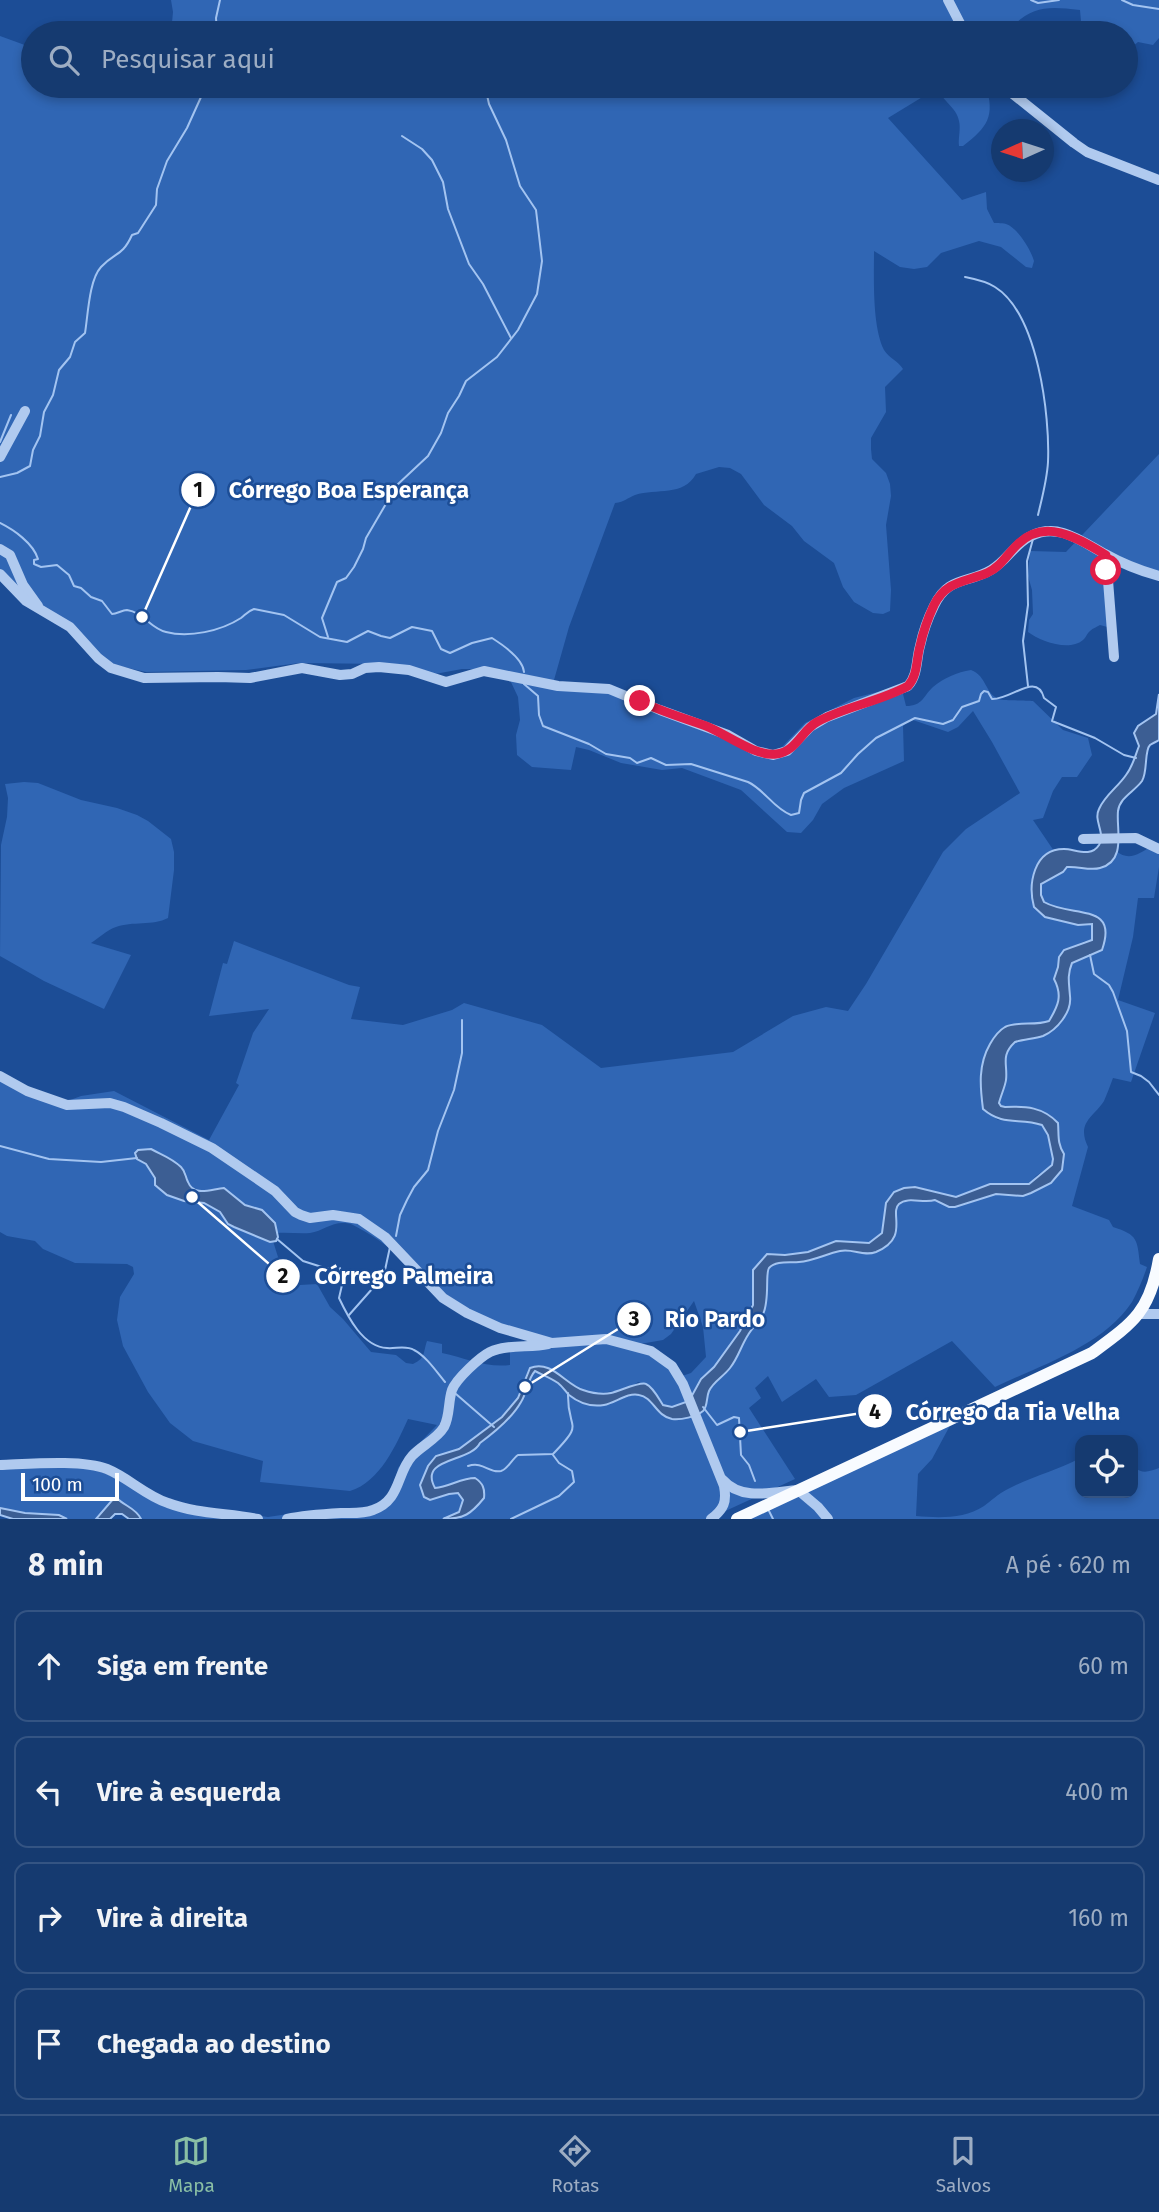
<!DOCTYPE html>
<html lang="pt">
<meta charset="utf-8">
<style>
:root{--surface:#153a70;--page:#224578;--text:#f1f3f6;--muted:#9dadc3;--line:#345483;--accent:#8abfa5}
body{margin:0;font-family:"Fira Sans",sans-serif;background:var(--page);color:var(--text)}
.controls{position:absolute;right:21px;bottom:21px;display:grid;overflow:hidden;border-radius:14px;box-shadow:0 4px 10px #0003}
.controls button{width:63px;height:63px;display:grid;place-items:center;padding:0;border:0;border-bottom:2px solid var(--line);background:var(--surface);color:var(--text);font:35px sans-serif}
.compass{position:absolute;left:991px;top:119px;width:63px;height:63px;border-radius:50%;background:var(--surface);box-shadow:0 4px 10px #0003;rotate:267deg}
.scale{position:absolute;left:21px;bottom:18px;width:98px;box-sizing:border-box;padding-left:7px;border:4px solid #fff;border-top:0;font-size:19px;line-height:24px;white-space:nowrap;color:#fff;-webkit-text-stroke:5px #1c4d96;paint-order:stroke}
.stop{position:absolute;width:21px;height:21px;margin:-16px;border:5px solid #e11d48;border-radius:50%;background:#fff}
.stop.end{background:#e11d48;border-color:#fff;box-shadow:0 2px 7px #0008}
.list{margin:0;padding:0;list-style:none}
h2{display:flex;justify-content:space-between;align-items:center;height:91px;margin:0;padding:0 28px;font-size:30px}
h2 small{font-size:23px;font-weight:400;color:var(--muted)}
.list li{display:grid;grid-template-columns:46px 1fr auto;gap:21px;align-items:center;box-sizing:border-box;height:112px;margin:0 14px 14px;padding:0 14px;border:2px solid var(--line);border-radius:14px}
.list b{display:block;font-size:26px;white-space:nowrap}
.list em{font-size:23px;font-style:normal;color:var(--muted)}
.icon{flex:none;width:38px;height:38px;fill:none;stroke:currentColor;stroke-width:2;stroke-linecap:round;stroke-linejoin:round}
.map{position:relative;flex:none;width:1159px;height:1519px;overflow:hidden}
.search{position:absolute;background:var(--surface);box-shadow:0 4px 10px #0003;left:21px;right:21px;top:21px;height:77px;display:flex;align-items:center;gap:18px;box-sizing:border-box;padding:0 24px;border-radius:38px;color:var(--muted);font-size:26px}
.sheet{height:595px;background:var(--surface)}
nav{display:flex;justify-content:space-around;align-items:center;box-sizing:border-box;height:98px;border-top:2px solid var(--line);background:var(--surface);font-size:19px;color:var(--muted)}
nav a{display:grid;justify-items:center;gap:4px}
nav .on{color:var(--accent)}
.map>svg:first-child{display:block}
</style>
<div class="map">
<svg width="1159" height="1519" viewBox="0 0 1159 1519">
<rect width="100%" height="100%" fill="#1c4d96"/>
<g fill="#3066b4" fill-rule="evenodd">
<path d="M171,0H1159V38L1153,45L1138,42L1126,52V33H1082L1080,10C1044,6 1031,6 1006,33H171L173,12Z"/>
<path d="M0,36L33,48V86H930L929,93L888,118L962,200L986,192L987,209L994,223C996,223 1005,223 1006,224C1018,228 1031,250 1034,261L1032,268L1026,267L1001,247L979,241L941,253L927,267L914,269L900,267L874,251C874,278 872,326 884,350C889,358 898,361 903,369L885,387L886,412L871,438V449L872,459L886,473L890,484L891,496L886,525L891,590L890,611L883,614L873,613L854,602L843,587L834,563L804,541L792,526L764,505L741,474L730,468L719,467L696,474C683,497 657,488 635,495C627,498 625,502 615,503L569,627L554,680L560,683L605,685L762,753L780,749L805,723L854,698L901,686L906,706C923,706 923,696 933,687C944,678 957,672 971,670C987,676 985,694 999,699C1003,701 1026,700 1033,701L1063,730L1088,738L1092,755L1077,777H1062L1053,791L1043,818L1033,820L1054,851C1032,865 1028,883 1034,907L1045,917L1078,925L1092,924V940L1085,941L1064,950L1054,978L1059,992V1002L1049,1021C1035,1026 1018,1021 1005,1027C998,1031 994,1037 990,1044C978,1065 980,1086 983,1109L998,1120L1033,1122L1042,1125C1049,1137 1055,1152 1052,1165L1036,1176L1029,1184H990L956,1197L913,1186L894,1192L882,1233L869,1243L836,1241L808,1252L785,1255L767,1254C756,1294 745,1335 715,1367C711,1371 706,1373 703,1378C690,1393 690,1413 663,1405L649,1385L638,1382L629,1389L600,1393L581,1390L560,1374L534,1366L531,1368L518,1398L502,1417L459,1449L436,1456L431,1462V1500L449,1494L458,1493L463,1500L458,1512L443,1519H141C136,1508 124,1506 116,1498L96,1519H67L59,1515L25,1513L0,1508V1461H76L176,1504L268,1517L308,1511L365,1508L377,1505L387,1496L394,1486L398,1468L407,1456L437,1425L408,1419C396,1445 380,1482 350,1491L260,1482L263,1461L193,1441L170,1423L148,1392L123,1346L117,1320L120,1297L134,1274L133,1267L127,1264L75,1263L43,1249L35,1241L7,1236L0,1232V1080L65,1102L81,1096L114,1091L209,1140L239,1085L236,1083L253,1033L269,1009L209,1016L223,963L227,964L234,941L349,985L360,987L351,1019L403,1025L452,1010L464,1003L542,1025L601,1068L733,1052L793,1016L826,1007L848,1011L866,984L943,852L966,829L1020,793L992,742L973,711L958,727L948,732L910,719L903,726L904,761L844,788L822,804L813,820L801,833L787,832L741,790L682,768L662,770L621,763L589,750L576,747L571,770L532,767L517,755L516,735L520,720L518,697L510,680L479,669H462L435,674L387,664L299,663L246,670L146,672L110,664L0,578ZM151,1149C162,1155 178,1159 185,1171C189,1179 186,1186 195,1190C205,1194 214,1189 224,1188L245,1205L262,1210L275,1223L277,1233C288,1232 299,1234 310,1233C323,1231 331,1222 345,1223C352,1223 358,1228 364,1231C394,1248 413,1270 439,1292C465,1313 500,1322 528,1340L527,1345L510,1347V1365C486,1368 466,1358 442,1353V1344L427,1341C423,1352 426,1358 413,1364L406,1363L396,1355L371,1352L343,1319L330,1307L317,1284L300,1285L295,1284L290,1273L278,1257L273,1241L269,1242L234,1227L228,1224L220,1212L204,1203L184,1201L155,1179L146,1164ZM694,1301L703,1327L706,1357L691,1373L679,1377L640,1344L663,1340L671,1334Z"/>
<path d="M937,86H986C995,116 988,127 963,146H959C958,138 961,129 959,121C957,107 940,100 937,86Z"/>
<path d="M1159,454V575L1102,560L1111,628L1100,625C1097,627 1093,628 1090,631C1087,633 1086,638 1083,640C1069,652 1040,641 1028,632L1029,620L1033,614L1032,590L1028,576L1030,551L1066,552Z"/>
<path d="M24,782L38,783L81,800L117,808L137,815L148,821L171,839L174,852V870L168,918C153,926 132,921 116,927C107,930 99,938 91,943L131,955L104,1009L44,981L0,956L1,845L7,817L8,798L5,784Z"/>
<path d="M1152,846L1159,847V867L1154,898H1138L1133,937L1118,1000L1155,1013L1131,1082L1113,1078C1110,1086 1107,1094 1104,1101C1094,1117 1076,1122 1088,1147L1072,1206L1109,1220L1113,1227C1138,1235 1137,1239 1140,1264L1147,1267C1143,1279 1138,1291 1132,1302C1103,1346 1041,1365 995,1387L952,1341L856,1395L829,1397L816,1379L782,1402L768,1376L755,1388L761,1398L749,1408L795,1479L708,1519H459L467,1515L480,1503L475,1478C461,1478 449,1487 435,1488C419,1457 470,1463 480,1443C495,1432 512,1418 521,1402C527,1392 527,1380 535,1371L551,1379L563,1387L569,1394L590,1405H604L633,1395H640L647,1398L658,1412L670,1419L688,1418L702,1412L707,1404L708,1392L732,1366L747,1336L759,1322L768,1287L767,1270L778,1263L802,1262L842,1250L865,1254L875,1252L890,1245L895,1233L896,1209L902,1202L935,1200L955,1207L996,1194L1023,1196L1051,1183L1062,1170L1064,1154C1060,1147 1056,1139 1059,1130L1038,1109L1001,1106L999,1103C1001,1095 1005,1087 1006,1080C1008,1064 1000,1056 1015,1042C1024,1039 1034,1039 1043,1036C1058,1030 1071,1012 1070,996C1070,983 1067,975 1072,963L1102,950L1096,915L1051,906L1044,901L1041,895V884L1063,872L1067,867L1091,869L1114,857L1116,851C1129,862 1140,853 1152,846Z"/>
<path d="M953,1420L932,1459L918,1474L916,1516C939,1518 964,1519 984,1506C991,1501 998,1494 1006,1490C1029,1477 1057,1471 1080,1458V1493H1133V1467C1143,1474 1148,1472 1159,1468V1519H733Z"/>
</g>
<g fill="#3c5e93" stroke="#a3c4f1" stroke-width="2">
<path d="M1159,694V740C1156,742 1153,743 1150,745C1144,751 1148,771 1142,781C1134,792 1120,797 1118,811C1116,829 1127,861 1100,868C1090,871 1078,866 1067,867L1063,872L1041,884V895L1044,902C1072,918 1119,902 1102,950L1072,963C1067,975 1069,983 1070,996C1072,1012 1057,1030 1043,1036C1034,1039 1024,1039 1015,1042C1000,1056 1008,1064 1006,1080C1005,1087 1001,1095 999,1103L1001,1106L1005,1107C1026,1106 1043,1107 1058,1123C1059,1135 1057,1143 1064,1154L1062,1170L1051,1183L1031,1193L1023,1196L996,1194L955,1207H949L935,1200C924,1204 908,1196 899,1204C889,1213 910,1238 876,1252C863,1257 853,1248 840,1251C826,1254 813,1261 799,1262C790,1263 776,1260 769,1268C765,1273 770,1300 763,1314C759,1322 752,1328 748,1335C741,1346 738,1358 730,1368C724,1376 713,1382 709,1391C706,1398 708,1406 703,1411C696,1417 681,1420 672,1419C656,1416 653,1397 639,1395C628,1392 615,1403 604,1405C592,1407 579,1403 569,1395C565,1391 563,1387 558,1383C551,1378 543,1375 535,1371C527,1380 527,1393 521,1402C512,1418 495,1432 480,1443C470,1463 418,1457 435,1488C449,1487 461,1478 475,1478C483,1483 485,1489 484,1498C471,1514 464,1519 443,1519L459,1512L463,1500L458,1493L449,1494L430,1500L424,1497L420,1485L428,1466L436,1456L459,1449L502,1417L518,1398L530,1368C551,1359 566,1385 583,1390C592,1393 602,1395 611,1393C620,1391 641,1381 646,1384C653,1387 659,1399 663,1405L672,1407L689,1401L701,1379L714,1367L740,1331L753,1305V1270L767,1254L785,1255L808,1252L836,1241L869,1243L882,1233L886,1203L894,1192L904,1188L915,1187L956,1197L990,1184H1029L1052,1165L1053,1159L1048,1135L1042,1125C1019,1117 1004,1127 983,1109C980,1086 978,1065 990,1044C994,1037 998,1031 1005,1027C1018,1021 1035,1026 1049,1021C1058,1006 1063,996 1054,979L1058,967L1059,957L1064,950L1092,940V924L1078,925L1045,917L1034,907C1028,885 1033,849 1064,849C1075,849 1091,858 1099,845C1106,833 1093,821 1099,809C1105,795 1118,787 1126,775C1133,766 1135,756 1139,746L1134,733L1138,726L1156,714Z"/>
<path d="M151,1149C162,1155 172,1158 181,1167C186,1172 185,1176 188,1182C194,1197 211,1189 224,1188L245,1205L262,1210L275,1223L278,1237L276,1241L270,1242L234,1227L228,1224L220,1212L204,1203L184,1201L167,1195L155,1185V1178L146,1164L137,1159L135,1153L138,1150Z"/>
<path d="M114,1498H117C124,1506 136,1508 141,1519H129L122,1514H115L110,1519H96Z"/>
<polygon points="0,1508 25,1513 59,1515 67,1519 13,1519 0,1515"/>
</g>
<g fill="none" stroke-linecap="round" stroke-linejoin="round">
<g stroke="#a3c4f1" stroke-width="2">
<polyline points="1031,0 1038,3 1059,0"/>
<polyline points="1122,0 1133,5 1159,9"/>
<polyline points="217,33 216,18 220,0"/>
<polyline points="402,136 422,149 432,160 443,182 448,209 469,264 483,284 511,338"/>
<path d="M965,277C975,279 986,281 995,287C1038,314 1050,416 1048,462C1047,480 1042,498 1038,515"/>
<polyline points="0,442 11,415"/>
<path d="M0,477L17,473L30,466L33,450L40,436L44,412L53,395L59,370L70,357L75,342L85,333C88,315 89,280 101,267C115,252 122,257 132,235L138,233L156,205L157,189L167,161L187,128L206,86"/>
<path d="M0,523C14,530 33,543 38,559L34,560V564L41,567L57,565L69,575L74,586L81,588L91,597L102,601L112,614C117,614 122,610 127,610C143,612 151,629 166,632C189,638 221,631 241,618C246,614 248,611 254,609L284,615L320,637L347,642L368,631L381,636L390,638L412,627L432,631L441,649L450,653L472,643L492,638C503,645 523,659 524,672"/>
<polyline points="328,637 322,618 337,582 346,578 354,567 363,549 366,538 397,485 428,456 441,433 448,413 459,396 466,381 497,357 518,330 537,294 542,261 536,210 520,186 506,140 489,104 485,86"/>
<path d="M524,684L538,696L539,715L543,726L589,744L606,754L630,758L637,763L651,758L666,765L691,764L748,782C765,790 773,808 791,815L799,813L801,800L804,793L841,773L858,754L876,738L915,718L943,724L953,720L962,707L979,701L981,694L984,691L988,692L992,699C1011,700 1037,671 1044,698L1056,707L1052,721L1095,738L1124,755L1136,758"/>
<polyline points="1028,686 1023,641 1028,605 1027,561 1033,539"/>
<polyline points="1090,955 1094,974 1109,985 1113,992 1127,1031 1131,1072 1141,1076 1149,1082 1159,1095"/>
<polyline points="0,1146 49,1159 101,1162 137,1158"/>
<polyline points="396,1236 400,1215 407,1200 414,1187 428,1170 438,1131 454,1090 462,1053 462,1020"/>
<path d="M277,1239L303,1261L325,1268H340L342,1285L339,1298C348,1317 363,1347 387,1348C395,1349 406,1345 414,1350C426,1356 436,1371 445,1382"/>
<polyline points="349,1315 380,1280 385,1270 390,1247"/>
<polyline points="456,1394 494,1427"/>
<polyline points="703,1407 717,1425 734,1417 739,1418 741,1455 749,1465 755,1481"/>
<path d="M468,1466C484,1461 489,1474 501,1471C508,1469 512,1459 518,1455L553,1454C586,1420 567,1432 568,1393"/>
<polyline points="769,1511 773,1519"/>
<polyline points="511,1519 559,1496 574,1482 572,1471 559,1463 553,1455"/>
</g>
<g stroke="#b0caef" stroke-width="10">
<polyline points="948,0 965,33"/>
<polyline points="1003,86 1074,143 1087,152 1159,180"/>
<polyline points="0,457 25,411"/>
<polyline points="0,549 10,555 23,585 38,606"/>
<polyline points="1106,555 1114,657"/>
<path d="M0,574L26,601L70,627L98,658L111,668L144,678L218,677L250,678L302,668L340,675L352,674L365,668L379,667L409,670L446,682L484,671L558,686L609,689L660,710L728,735L756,751L773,755L787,751L810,727L827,717L908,686C918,675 916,660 920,646C923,632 928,618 934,606C948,576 967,584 991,570C1007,561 1014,544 1031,536C1058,522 1081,541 1105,554C1121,563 1141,571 1159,576"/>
<polyline points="1083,839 1136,838 1159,849"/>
<path d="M0,1076L27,1091L67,1105L110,1103L124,1107L161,1123L212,1148L275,1191L295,1212L301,1215L310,1218L333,1215L359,1219L385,1237L443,1298L467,1313L500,1328L552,1343L606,1339L651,1351L672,1366L683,1384L724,1486C727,1502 724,1509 711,1519"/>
<polyline points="1139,1314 1159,1314"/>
<path d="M0,1465C28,1464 82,1459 107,1469C129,1478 146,1496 168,1503C197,1514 227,1513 258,1519"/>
<path d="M723,1480C741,1501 773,1492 798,1490L818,1507L828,1519"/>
<path d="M287,1519C305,1515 323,1514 341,1513C351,1513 363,1514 373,1510C401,1500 396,1474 412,1456C421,1446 437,1439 444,1427C450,1416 448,1402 452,1390C456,1379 480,1357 490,1352C507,1344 530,1348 548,1344"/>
</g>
<path stroke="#f8fbff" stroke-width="12" d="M737,1519L1092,1353C1133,1323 1150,1312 1159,1259"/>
</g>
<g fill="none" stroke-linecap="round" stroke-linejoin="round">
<path stroke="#e11d48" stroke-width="9" d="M640,701C662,712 684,718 706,726C726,734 756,757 776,754C796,752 801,731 817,722C846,706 879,702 908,686C918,675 916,660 920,646C923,632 928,618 934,605C946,581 965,582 987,573C1002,566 1007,554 1018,544C1046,517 1079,539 1106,555V570"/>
</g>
<path fill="none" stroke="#fff" stroke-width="2.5" d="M142 617L198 490M192 1197L283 1276M525 1387L634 1319M740 1432L875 1411"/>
<g fill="#fff" stroke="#1c4d96" stroke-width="2.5">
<circle cx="142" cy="617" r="7"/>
<circle cx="192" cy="1197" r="7"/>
<circle cx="525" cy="1387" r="7"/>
<circle cx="740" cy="1432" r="7"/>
<circle cx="198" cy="490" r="18"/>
<circle cx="283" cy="1276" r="18"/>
<circle cx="634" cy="1319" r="18"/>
<circle cx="875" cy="1411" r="18"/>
</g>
<g font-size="21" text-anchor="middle" font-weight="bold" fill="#111">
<text x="198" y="497">1</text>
<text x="283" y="1283">2</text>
<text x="634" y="1326">3</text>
<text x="875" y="1419">4</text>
</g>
<g font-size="23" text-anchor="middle" font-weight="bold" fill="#fff" stroke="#1c4d96" stroke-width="5" stroke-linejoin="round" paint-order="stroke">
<text x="349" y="498">Córrego Boa Esperança</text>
<text x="404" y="1284">Córrego Palmeira</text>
<text x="715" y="1327">Rio Pardo</text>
<text x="1013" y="1420">Córrego da Tia Velha</text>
</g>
</svg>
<div class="controls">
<button><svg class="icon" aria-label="locate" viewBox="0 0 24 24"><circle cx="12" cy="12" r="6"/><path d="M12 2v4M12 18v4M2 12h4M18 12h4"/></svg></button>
</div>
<svg class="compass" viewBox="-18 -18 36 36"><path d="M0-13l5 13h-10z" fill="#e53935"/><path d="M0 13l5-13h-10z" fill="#9dadc3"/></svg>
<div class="scale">100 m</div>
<div class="stop" style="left:1106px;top:570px"></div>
<div class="stop end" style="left:640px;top:701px"></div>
<div class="search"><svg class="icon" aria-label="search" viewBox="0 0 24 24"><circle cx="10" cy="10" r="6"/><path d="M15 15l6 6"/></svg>Pesquisar aqui</div>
</div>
<section class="sheet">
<h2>8 min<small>A pé · 620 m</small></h2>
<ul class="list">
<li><svg class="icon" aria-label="ahead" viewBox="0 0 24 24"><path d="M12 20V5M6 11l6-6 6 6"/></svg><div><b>Siga em frente</b></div><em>60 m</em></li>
<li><svg class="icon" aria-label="left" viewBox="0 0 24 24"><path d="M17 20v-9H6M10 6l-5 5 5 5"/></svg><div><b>Vire à esquerda</b></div><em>400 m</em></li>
<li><svg class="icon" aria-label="right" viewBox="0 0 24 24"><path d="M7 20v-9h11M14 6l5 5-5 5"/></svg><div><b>Vire à direita</b></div><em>160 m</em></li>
<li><svg class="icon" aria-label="arrive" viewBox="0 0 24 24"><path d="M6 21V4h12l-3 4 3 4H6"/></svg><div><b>Chegada ao destino</b></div></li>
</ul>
</section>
<nav>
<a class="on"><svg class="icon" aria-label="map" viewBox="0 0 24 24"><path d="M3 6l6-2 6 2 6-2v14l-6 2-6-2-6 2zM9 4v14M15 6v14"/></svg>Mapa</a>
<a><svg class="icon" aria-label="directions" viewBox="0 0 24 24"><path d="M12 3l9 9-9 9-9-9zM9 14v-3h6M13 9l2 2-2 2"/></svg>Rotas</a>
<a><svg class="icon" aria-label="saved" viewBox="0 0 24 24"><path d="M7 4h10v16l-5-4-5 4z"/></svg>Salvos</a>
</nav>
